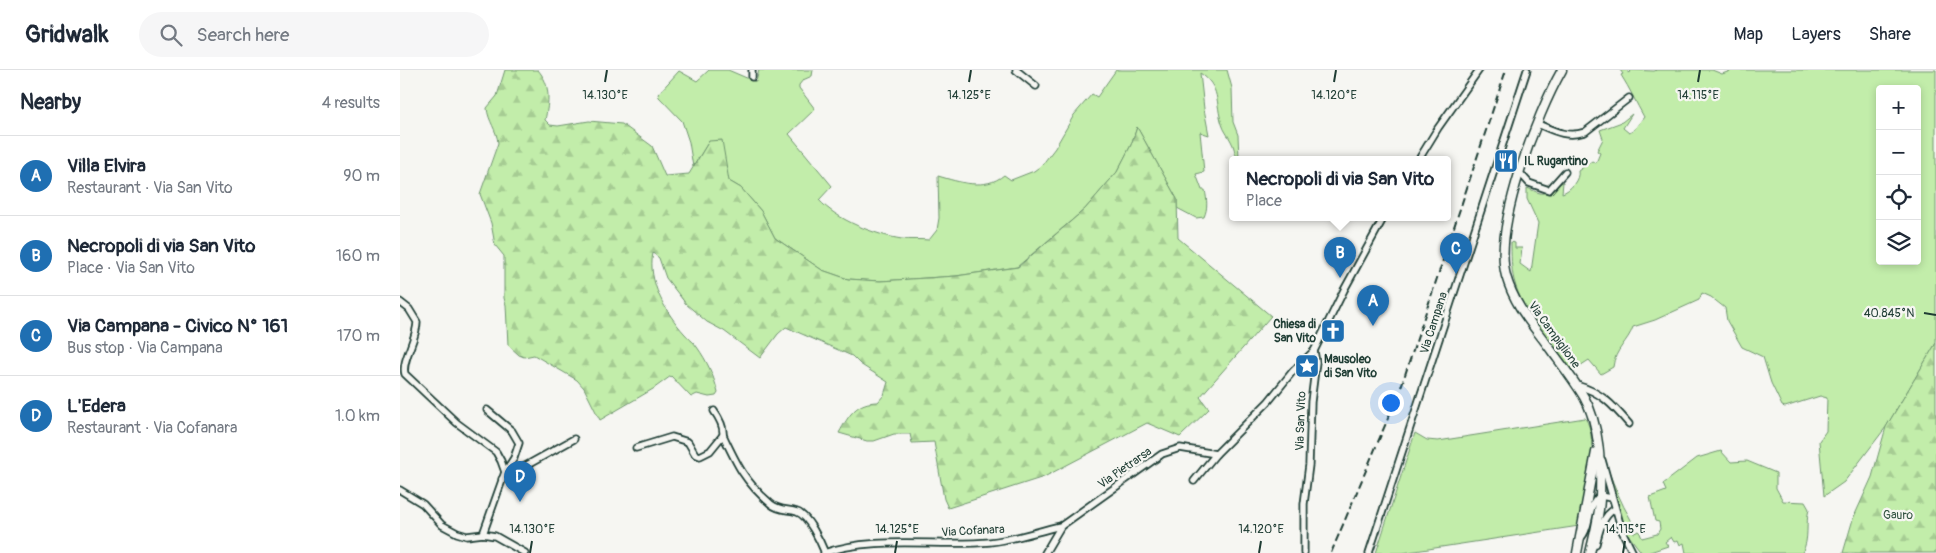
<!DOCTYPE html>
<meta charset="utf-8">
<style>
:root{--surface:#fff;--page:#f6f6f7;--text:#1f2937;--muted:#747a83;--line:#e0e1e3;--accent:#1f6fb2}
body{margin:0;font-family:Pangolin,sans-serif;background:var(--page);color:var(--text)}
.controls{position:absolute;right:15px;top:15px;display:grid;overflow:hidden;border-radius:5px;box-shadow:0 2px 8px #0003}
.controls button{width:45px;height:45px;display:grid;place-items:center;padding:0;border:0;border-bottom:1px solid var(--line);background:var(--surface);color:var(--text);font:25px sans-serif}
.you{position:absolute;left:990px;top:332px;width:18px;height:18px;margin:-12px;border:4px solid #fff;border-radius:50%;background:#1a73e8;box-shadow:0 0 0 8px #1a73e833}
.badge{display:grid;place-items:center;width:32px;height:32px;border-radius:50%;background:var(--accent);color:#fff;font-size:16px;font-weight:700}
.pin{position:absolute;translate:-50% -41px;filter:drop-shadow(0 1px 2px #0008)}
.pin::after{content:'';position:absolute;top:26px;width:18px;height:15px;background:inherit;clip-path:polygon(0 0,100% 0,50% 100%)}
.popup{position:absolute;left:829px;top:86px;width:222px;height:65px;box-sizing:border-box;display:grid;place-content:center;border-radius:5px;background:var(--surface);filter:drop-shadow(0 1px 4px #0005);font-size:16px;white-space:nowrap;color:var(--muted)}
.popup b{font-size:19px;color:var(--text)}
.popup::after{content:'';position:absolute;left:50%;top:100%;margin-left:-10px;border:10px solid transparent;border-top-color:var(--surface)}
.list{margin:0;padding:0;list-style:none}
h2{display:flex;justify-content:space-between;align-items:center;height:65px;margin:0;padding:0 20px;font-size:21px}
h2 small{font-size:16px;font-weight:400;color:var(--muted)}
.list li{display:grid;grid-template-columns:32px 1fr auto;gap:15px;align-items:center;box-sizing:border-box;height:80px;padding:0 20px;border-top:1px solid var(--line)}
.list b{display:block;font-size:19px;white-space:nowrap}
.list p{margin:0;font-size:16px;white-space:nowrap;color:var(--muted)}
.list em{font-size:16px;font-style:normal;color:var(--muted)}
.icon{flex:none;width:28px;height:28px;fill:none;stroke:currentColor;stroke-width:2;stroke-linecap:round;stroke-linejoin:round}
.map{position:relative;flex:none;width:1536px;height:483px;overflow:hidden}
header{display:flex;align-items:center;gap:30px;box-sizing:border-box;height:70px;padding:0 25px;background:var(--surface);border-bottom:1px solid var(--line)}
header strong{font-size:24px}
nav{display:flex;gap:28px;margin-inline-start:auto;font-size:18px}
.search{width:350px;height:45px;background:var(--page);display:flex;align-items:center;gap:12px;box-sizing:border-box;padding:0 18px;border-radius:28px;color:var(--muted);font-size:19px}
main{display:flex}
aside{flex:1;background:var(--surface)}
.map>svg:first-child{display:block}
</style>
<header>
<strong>Gridwalk</strong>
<div class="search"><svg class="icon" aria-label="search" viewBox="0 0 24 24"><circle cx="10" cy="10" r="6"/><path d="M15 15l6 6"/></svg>Search here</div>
<nav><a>Map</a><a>Layers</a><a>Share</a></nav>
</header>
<main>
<aside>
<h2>Nearby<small>4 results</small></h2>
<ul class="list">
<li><span class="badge">A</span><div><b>Villa Elvira</b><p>Restaurant · Via San Vito</p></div><em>90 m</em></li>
<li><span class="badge">B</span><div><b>Necropoli di via San Vito</b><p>Place · Via San Vito</p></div><em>160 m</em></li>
<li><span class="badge">C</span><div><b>Via Campana - Civico N° 161</b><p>Bus stop · Via Campana</p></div><em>170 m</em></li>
<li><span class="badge">D</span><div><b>L'Edera</b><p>Restaurant · Via Cofanara</p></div><em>1.0 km</em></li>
</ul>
</aside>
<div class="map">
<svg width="1536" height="483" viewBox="0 0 1536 483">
<defs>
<pattern id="forest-firs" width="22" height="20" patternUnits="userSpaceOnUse" patternTransform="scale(1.25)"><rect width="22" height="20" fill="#c2edaa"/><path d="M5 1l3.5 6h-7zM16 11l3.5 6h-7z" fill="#a6cc93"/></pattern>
</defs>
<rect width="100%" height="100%" fill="#f6f6f2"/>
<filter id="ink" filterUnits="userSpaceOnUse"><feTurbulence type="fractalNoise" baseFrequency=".02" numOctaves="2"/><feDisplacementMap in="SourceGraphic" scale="10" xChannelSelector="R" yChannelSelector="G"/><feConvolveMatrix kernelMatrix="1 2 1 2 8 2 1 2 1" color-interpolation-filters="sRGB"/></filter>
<g filter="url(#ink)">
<g fill="#c2edaa" stroke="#70956f" fill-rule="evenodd">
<path d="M309,0H328L356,12L359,0H413L412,6L403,10L399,15V18L415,39L389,64L432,116L419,130C437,150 475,165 502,169C510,170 520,169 529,170L537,160L539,148L538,106C559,112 585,121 604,105L611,110L634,101L642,95L655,78L674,45L692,24L697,27L716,0H827L832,18L833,52L838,65L839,88L837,89C835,83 834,76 831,71C828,65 824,61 822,54C815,32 821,17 800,3L804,39L809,65L800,62L804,102L796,104L802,120H805C807,130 808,138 804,147L796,148L777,138V129L737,57L731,75L717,102L685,139L617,197L556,206L480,211L448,209L422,200L375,168L361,141L341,118L329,111L309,71L293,97L289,72L282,51L259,27L258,24L279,1L297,11Z"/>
<path d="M1220,0H1226L1230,3L1231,0L1254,1L1257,0H1312L1322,4L1333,0H1536V273L1486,357L1444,412L1424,426L1419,371L1426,361L1427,328L1420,326L1385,337L1382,336L1371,313L1363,287L1342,277L1327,251L1325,238L1311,227L1302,223L1299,230L1255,250L1233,257C1228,272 1215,279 1213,297L1201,304L1189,290L1172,301C1151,273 1123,245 1114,210C1111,198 1111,185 1111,172L1115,173V178H1122L1120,194L1131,202L1138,153L1127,129V118C1131,119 1135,122 1140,123C1150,125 1154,115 1163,112L1162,123C1170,121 1180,109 1178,101L1192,91L1196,93L1200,83L1197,81L1203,69L1200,60L1222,52L1232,44L1223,58L1229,63L1233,61L1244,47C1236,33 1230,19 1221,5L1223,4ZM1480,19H1517V191H1480Z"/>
<path d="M1185,348C1201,370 1184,430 1179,456L1002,483H976L1015,363L1027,370L1038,371Z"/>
<path d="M1321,381L1331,392L1347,391L1376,403V418L1383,431L1405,432L1409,439C1405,454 1410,469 1402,483H1286L1284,473L1280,475L1278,470L1274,472L1271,467L1265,472L1268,476L1247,483H1242L1226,462L1208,400C1215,417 1221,433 1230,448C1233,452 1231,458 1234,463L1239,461L1242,468L1257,464L1260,459L1259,452L1255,451L1250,427L1266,421L1263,414L1297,388Z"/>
</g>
<g fill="url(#forest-firs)" stroke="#70956f">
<path d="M105,0H138C151,15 149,32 145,50L150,55L158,56L189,51L222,54L252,76L265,106L289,104L309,71L322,70L329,111L341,118L361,141L375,168L422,200L448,209L480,211L556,206L618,197L685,139L717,102L731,75L737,57L777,129L778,168L871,246L800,327L809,339L780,367L747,353L644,407L548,438L544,429L534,372L512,373L510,364H494L474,371H467L439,363C449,345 456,332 478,332L484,325L488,312L460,294L452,286L386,257L378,264L360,288L324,261L307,252L286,234L266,208L259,188L253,183C247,211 266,243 284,263C288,268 294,272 297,277C307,291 314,306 318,323L316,326L309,327L297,324L291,327L271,306L253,319L200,350L184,318L177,310L134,285L124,287L119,285L108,275L106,235L104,228V186L95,175L91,153L80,124L98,73C97,60 88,51 87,38L97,26Z"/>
<polygon points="1536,273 1536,483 1443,483 1453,449 1472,407 1486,357"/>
</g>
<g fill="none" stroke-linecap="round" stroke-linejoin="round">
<defs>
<g id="minor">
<polyline points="616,0 636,16"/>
<polyline points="352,7 352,0"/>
<path d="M1138,54C1154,61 1167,68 1185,62L1229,28"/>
<polyline points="1019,89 1038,58 1079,0"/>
<polyline points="1120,103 1129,113 1149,120 1165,102"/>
<path d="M0,232L9,239L17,252C17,269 1,291 5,304L57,353L96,382L101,391L105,402"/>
<path d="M1176,315C1201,322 1212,334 1229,354"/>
<path d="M314,341C319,348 324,356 323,365C337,395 345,412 371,434C379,441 388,439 397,442C408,445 421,473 425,483"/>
<polyline points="236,378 272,367 288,372 295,384 300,386 310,381 323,365"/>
<polyline points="1202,390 1222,461 1233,483"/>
<polyline points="102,409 174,369"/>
<polyline points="794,411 816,384"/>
<polyline points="0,420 23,434 42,455 57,463 67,466 83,464 95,466 125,483"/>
<polyline points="83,464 105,402 114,388 119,373 112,361 87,340"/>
<path d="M1181,468C1192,456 1186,436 1200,426L1212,428"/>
<path d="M1196,474C1199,461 1203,445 1215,439"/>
<path d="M424,483C474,465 538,477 590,472C614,470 637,461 661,456"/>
<polyline points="645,483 661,456 762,384 780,378 816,384 868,332 893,301 914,281"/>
<polyline points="904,483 904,434 909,395 911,332 916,292 914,281 944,220 984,147"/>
<polyline points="969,483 1127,0"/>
</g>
<g id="major">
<path d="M1162,0C1137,44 1093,157 1106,206C1115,237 1133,255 1151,280C1162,295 1174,310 1184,327C1200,355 1201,395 1200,427C1200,445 1194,465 1190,483"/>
<polyline points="1177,483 1196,382"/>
</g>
</defs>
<use href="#minor" stroke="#1f3d34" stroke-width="9"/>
<use href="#major" stroke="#1f3d34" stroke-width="11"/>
<use href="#minor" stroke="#f6f6f2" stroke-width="5.5"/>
<use href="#major" stroke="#f6f6f2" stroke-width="8"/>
<polyline stroke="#1f3d34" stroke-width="2" stroke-dasharray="8 4" stroke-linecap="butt" points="931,483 1000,320 1106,0"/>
</g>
</g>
<path fill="none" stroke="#1f3d34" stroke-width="2" d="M205,12L207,0M569,12L571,0M934,12L936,0M1298,12L1300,0M1524,243L1536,245M130,483L132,471M495,483L497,471M859,483L861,471M1223,483L1225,471"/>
<defs>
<symbol id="restaurant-square" viewBox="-11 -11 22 22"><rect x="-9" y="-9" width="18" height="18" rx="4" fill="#1f6fb2" stroke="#f6f6f2"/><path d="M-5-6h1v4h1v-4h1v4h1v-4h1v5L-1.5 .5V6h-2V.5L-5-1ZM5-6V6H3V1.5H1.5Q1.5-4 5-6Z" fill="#fff"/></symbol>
<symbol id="church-square" viewBox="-11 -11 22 22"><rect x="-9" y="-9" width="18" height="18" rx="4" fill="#1f6fb2" stroke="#f6f6f2"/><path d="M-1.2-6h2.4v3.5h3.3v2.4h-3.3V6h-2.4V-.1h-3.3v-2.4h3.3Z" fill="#fff"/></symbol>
<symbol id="sight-square" viewBox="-11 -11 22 22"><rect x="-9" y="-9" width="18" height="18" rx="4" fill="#1f6fb2" stroke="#f6f6f2"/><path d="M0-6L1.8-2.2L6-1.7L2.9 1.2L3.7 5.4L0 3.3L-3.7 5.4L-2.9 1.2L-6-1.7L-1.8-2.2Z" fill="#fff"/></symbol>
</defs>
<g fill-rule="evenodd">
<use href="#restaurant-square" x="1092" y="77" width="28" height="28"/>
<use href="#church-square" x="919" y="247" width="28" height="28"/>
<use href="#sight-square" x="893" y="282" width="28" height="28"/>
</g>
<g text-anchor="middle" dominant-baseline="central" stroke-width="4.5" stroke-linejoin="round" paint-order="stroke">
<g font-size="12" font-weight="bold" fill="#1f3d34" stroke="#f6f6f2" text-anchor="start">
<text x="1124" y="91">IL Rugantino</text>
<text x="916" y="254" text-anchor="end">Chiesa di<tspan x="916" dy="14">San Vito</tspan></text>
<text x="924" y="289">Mausoleo<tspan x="924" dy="14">di San Vito</tspan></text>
</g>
<g font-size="12" fill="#1f3d34" stroke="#f6f6f2">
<text transform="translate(1034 253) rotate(-72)">Via Campana</text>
<text transform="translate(1154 265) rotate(54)">Via Campiglione</text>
<text transform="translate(901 351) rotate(-88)">Via San Vito</text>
<text transform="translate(725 398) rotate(-35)">Via Pietrarsa</text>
<text transform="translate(573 461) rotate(-3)">Via Cofanara</text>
</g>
<g font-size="12" fill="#375746" stroke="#f6f6f2">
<text x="1498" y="445">Gauro</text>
</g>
</g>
<g font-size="12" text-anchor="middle" fill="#1f3d34" stroke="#f6f6f2" stroke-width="4.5" stroke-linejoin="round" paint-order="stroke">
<text x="205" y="29">14.130°E</text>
<text x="569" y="29">14.125°E</text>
<text x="934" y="29">14.120°E</text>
<text x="1298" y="29">14.115°E</text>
<text x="1489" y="247">40.845°N</text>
<text x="132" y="463">14.130°E</text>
<text x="497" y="463">14.125°E</text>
<text x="861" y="463">14.120°E</text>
<text x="1225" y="463">14.115°E</text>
</g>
</svg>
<div class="controls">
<button>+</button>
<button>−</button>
<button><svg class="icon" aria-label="locate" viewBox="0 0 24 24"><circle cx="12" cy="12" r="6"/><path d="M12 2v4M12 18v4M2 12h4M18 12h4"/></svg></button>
<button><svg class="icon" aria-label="layers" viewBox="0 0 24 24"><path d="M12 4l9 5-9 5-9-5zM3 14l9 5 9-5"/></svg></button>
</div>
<div class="you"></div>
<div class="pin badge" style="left:973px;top:256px">A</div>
<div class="pin badge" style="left:940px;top:208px">B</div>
<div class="popup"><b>Necropoli di via San Vito</b>Place</div>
<div class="pin badge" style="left:1056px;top:204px">C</div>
<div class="pin badge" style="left:120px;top:432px">D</div>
</div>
</main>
